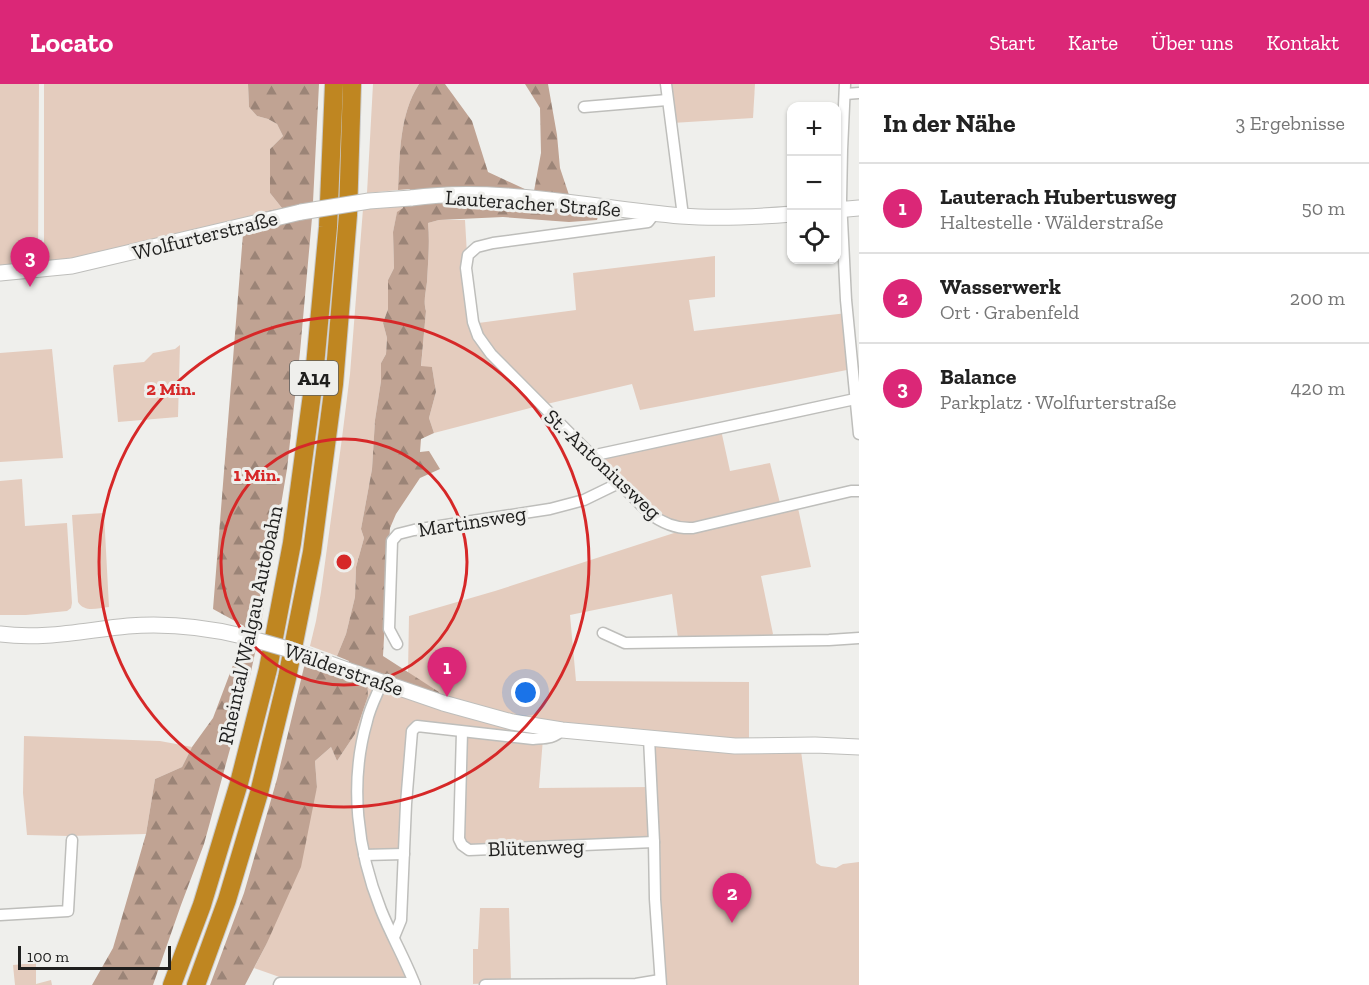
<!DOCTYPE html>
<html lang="de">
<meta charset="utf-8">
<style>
:root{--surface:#fff;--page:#f6f6f6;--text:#222;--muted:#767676;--line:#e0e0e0;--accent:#db2777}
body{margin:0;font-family:"Zilla Slab",serif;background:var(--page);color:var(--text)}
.controls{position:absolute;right:18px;top:18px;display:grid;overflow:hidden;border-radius:12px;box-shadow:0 2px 4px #0004}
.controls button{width:54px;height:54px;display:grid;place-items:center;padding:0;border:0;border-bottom:2px solid var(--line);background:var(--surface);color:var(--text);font:30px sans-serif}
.scale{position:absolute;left:18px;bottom:15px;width:153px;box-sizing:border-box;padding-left:6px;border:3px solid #1f1f1e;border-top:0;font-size:16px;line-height:21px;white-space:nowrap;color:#1f1f1e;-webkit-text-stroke:4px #efefec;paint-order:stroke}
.you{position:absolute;left:526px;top:609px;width:21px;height:21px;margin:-15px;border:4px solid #fff;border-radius:50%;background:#1a73e8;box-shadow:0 0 0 9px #1a73e833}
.badge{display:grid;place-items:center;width:39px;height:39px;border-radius:50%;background:var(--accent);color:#fff;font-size:20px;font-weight:700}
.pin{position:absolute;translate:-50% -50px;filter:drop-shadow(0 2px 3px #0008)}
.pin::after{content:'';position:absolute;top:32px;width:21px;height:18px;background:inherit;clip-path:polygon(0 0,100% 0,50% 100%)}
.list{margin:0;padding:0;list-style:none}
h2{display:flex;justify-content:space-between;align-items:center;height:78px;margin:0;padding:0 24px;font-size:26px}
h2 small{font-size:20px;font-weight:400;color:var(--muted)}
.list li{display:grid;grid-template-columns:39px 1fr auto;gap:18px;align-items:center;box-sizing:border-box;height:90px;padding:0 24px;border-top:2px solid var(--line)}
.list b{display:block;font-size:22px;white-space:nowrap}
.list p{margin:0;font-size:20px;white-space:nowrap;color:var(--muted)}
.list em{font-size:20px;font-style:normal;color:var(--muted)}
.icon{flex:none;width:33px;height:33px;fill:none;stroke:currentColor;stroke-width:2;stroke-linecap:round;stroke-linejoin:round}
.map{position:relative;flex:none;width:859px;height:901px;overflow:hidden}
header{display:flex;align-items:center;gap:36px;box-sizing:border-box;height:84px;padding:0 30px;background:var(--accent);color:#fff}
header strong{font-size:28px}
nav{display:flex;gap:33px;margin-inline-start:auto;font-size:21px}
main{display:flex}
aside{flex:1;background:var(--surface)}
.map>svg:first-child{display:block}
</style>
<header>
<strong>Locato</strong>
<nav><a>Start</a><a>Karte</a><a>Über uns</a><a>Kontakt</a></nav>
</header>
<main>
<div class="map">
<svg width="859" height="901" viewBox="0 0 859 901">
<defs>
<pattern id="forest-firs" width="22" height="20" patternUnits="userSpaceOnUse" patternTransform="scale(1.5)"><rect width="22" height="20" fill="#c0a393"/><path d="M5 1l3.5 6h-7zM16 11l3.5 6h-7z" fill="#9b8477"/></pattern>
</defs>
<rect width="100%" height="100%" fill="#efefec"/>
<g fill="#e4ccbe" fill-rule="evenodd">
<polygon points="0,0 39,0 38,172 33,177 29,173 24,175 26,179 0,182"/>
<polygon points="44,0 248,0 249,23 257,32 268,35 277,40 283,52 270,65 270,109 282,124 258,129 243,150 200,155 44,184"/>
<path d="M373,0H419C399,31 400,71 398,106L367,109Z"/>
<polygon points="667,0 755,0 753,34 672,39"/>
<polygon points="403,121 403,124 397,129 393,148 394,184 388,196 388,225 383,239 387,254 386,270 381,279 381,297 375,336 372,385 361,445 364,454 356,483 355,513 346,550 337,572 310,562 316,537 321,508 342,354 350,290 363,125"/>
<path d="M439,136H465L471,240L576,226L573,189L715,172V213L689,216L694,247L847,229L852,285L640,326L632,300L534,323L434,349L429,334L436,308L432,283H421L426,227C423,217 426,208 427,198C428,178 430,158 428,139Z"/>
<polygon points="180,261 178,333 118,338 113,284 114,281 144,278 153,269 175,265"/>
<polygon points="52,265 63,374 0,378 0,269"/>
<polygon points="721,346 730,387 770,379 780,419 693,441 665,436 594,373"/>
<polygon points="22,395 25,442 67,439 72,519 71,524 67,527 26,531 0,531 0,397"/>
<path d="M798,424L811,483L761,492L773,550L771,552L678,554L672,510L570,531L576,597L749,598V655L801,667L816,779L821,782L836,784L843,780L859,778V901H662L656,757L471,764L462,753L464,645L411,639L402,767L362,770L407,894L288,896L254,884L266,861L317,703L315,677L331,663L337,677L355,650L368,612L367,591L439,608L408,589L409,532L495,507L674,449H693L708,446ZM544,642L654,651L653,703L539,704Z"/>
<path d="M104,429L109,523C97,524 85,529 78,518L72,431Z"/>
<polygon points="24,652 160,657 192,663 182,683 155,695 146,750 69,752 27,751 23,709"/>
<polygon points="480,824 509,824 511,898 473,900 473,865 478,865"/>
<polygon points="36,879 36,900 51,896 52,901 15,901 13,881"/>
</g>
<g fill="url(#forest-firs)">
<polygon points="248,0 319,0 313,118 302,120 300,135 312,134 300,268 287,385 260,546 250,592 204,760 181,821 153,901 92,901 113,864 146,750 155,695 182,683 192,663 213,634 241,560 244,542 213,525 243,150 258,129 282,124 270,109 270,65 283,52 277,40 268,35 257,32 249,23"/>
<path d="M419,0H445L472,37L488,88L529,107H534L541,69L540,24L525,0H548L557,51L560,84L572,120L601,123L597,136L569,138L503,133L439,136L428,139C430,158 428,178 427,198C426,208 423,217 426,227L421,282L432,283L436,308L429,334L434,349L421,355L420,368L429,367L440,385L420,394L396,430L390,444L383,572L439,608L437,616L367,592L368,612L355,650L337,677L331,663L315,677L317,703L301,783L266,861L245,901H210L244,809L277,695L305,579L346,594L349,577L337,572L346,550L355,513L356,483L364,454L361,445L372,385L375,336L381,297V279L386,270L387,254L383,239L388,225V196L394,184L393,148L397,128L403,124V121L411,120L410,105L398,106C400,71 399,31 419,0Z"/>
</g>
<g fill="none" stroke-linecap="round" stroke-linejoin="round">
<defs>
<g id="street">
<polyline points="666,0 683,132"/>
<polyline points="845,0 842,66 841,116 846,216 859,350"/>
<polyline points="845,10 859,9"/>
<polyline points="584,23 667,16"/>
<path d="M655,129L648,138L493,159L477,163L468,171L466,184L473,238L478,252L491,270L649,429C662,439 676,445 693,444L851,407H859"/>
<polyline points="591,372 855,315"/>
<polyline points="603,549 625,559 829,556 859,554"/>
<polyline points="397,560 389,545 392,457 398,450 414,446 550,425 584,416 619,399"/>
<path d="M382,598C377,611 370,623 367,637C349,699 357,766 381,826C391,851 405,875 415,901"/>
<polyline points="462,648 459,755 462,761 469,766 654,758"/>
<polyline points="649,654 654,758 655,815 661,901"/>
<polyline points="364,771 404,770"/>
<polyline points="0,831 68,827 72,756"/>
<path d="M394,853L401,836L406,720L412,647L417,642L533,655C544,654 554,655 562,646"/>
<polyline points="279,901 280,899 414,899"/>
<polyline points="485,901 636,900 660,896"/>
</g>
<g id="secondary">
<path d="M411,114C501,102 592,124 681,132C718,135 755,133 792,130"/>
<polyline points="836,126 859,124"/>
<polyline points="0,189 72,182 301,128"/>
<path d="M0,550C43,556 86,546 128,542C167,539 205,543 242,552"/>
<polyline points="347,586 443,619 512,638 562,646 735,662 815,661 859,663"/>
</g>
<g id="highway">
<polyline points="172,901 202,821 239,699 268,585 292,459 313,303 328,143 334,0"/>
<polyline points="196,901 227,816 259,709 287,594 312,468 334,300 348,131 352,0"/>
</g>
</defs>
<use href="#street" stroke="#bebebb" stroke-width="13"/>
<use href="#secondary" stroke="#bebebb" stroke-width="17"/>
<use href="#highway" stroke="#c9c9c9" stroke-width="20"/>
<use href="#street" stroke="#fff" stroke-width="10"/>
<use href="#secondary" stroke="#fff" stroke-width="15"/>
<use href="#highway" stroke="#bf8621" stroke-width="18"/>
<defs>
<g id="secondary-bridge">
<polyline points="301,128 369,117 411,114"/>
<polyline points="242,552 291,566 347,586"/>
</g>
</defs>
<use href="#secondary-bridge" stroke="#bebebb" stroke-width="17" stroke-linecap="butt"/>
<use href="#secondary-bridge" stroke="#fff" stroke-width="15"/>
</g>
<g fill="none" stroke="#d62828" stroke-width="3">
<circle cx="344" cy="478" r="123"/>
<circle cx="344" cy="478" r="245"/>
</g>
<g text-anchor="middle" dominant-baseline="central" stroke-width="6" stroke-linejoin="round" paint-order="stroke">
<rect fill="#efefec" stroke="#5d5d5c" stroke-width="1.5" x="290" y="277" width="48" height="34" rx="4.5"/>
<g font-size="20" font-weight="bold" fill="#1f1f1e">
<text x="314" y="294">A14</text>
</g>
<g font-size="21" fill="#1f1f1e" stroke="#efefec">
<text transform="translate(533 119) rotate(4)">Lauteracher Straße</text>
<text transform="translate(205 151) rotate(-14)">Wolfurterstraße</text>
<text transform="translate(603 380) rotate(43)">St.-Antoniusweg</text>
<text transform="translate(472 437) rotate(-9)">Martinsweg</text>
<text transform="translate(250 541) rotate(-78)">Rheintal/Walgau Autobahn</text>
<text transform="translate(344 585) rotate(19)">Wälderstraße</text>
<text transform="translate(536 763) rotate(-2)">Blütenweg</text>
</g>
</g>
<circle cx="344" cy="478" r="9" fill="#d62828" stroke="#efefec" stroke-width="3"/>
<g font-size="18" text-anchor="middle" font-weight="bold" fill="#d62828" stroke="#efefec" stroke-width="6" stroke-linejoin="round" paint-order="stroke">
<text x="171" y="311">2 Min.</text>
<text x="257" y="397">1 Min.</text>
</g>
</svg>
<div class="controls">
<button>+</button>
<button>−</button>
<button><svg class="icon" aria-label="locate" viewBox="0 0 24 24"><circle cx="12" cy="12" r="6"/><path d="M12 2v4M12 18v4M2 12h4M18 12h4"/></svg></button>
</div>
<div class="scale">100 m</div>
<div class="you"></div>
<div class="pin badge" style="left:447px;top:613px">1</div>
<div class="pin badge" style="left:732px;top:839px">2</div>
<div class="pin badge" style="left:30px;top:203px">3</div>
</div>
<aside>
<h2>In der Nähe<small>3 Ergebnisse</small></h2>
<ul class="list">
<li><span class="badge">1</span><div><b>Lauterach Hubertusweg</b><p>Haltestelle · Wälderstraße</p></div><em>50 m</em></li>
<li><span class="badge">2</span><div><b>Wasserwerk</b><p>Ort · Grabenfeld</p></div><em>200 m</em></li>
<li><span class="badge">3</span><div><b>Balance</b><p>Parkplatz · Wolfurterstraße</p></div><em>420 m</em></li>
</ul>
</aside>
</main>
